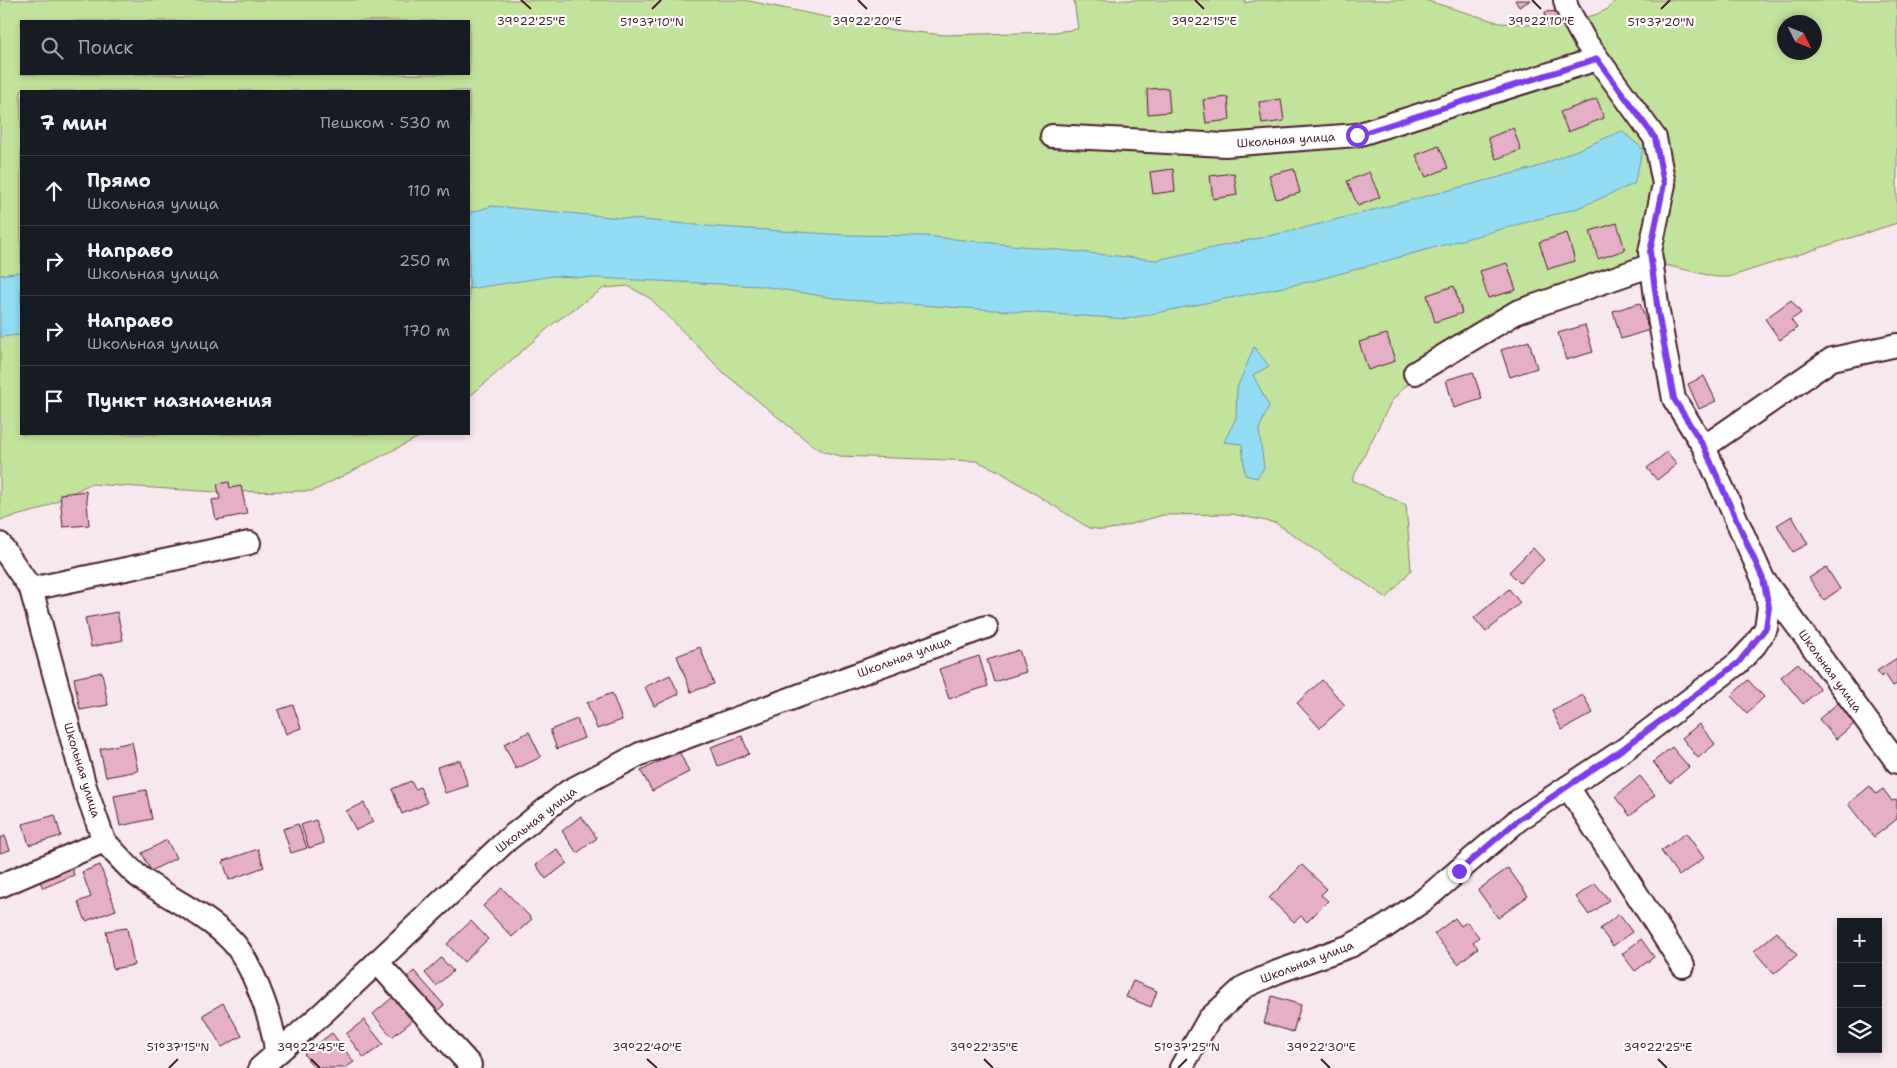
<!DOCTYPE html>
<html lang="ru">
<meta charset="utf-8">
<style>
:root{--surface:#171b24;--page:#242831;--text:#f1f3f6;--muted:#9ea1a6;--line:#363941}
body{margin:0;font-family:"Shantell Sans",sans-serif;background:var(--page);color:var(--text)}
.controls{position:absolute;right:15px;bottom:15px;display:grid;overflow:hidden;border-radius:0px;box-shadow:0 2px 8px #0003}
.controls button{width:45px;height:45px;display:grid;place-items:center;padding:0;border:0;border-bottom:1px solid var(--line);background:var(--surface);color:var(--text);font:25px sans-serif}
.compass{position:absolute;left:1777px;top:15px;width:45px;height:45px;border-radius:50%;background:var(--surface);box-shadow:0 2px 8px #0003;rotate:133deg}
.stop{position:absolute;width:15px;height:15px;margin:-11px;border:4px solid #7c3aed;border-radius:50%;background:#fff}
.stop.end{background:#7c3aed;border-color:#fff;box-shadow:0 1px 5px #0008}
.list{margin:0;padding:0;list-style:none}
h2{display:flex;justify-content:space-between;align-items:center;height:65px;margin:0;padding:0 20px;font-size:21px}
h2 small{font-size:16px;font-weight:400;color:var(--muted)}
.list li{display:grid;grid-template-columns:32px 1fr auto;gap:15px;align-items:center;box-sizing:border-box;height:70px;padding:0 20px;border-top:1px solid var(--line)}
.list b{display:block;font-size:19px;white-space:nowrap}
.list p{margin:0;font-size:16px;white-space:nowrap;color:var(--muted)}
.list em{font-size:16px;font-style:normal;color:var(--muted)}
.icon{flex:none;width:28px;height:28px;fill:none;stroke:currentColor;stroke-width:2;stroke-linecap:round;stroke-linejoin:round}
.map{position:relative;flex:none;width:1897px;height:1068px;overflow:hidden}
.search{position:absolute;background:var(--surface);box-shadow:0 2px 8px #0003;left:20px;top:20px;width:450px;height:55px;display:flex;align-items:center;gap:12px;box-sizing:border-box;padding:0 18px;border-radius:0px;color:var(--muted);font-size:19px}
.panel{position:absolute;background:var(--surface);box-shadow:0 2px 8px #0003;left:20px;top:90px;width:450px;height:345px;border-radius:0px}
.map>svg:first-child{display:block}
</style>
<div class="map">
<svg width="1897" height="1068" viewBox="0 0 1897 1068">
<rect width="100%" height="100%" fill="#f7e7ee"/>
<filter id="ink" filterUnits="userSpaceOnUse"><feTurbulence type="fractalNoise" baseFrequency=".02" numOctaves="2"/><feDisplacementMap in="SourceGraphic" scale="10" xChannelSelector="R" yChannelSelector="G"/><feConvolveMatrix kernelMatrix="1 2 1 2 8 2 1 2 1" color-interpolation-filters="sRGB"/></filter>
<g filter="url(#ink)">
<path fill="#c2e39c" stroke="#868164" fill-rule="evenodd" d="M0,0H744L884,29L944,35L1055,32L1078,29L1074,0H1245V3L1258,0H1425L1500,23L1544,25L1595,15L1608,9L1616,0H1897V223L1729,277H1716L1644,260L1485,337L1404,387L1391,402L1352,480L1406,505L1411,570L1387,598L1276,523L1232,514L1163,515L1117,528L1103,530L1089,528L999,471L976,461L840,456L825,452L812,445L724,373L651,299L628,286L604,288L554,323L469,397V91H21V434H425L313,491L217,492L90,484L39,510L0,520ZM21,21H469V74H21ZM1784,22H1814V52H1784Z"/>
<g fill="#91dcf2" stroke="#7590a2">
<polygon points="1622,131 1643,149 1634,184 1578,208 1313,281 1127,319 846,300 761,286 553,276 469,289 469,213 492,206 719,227 846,235 925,236 1156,260 1296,230 1534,168"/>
<polygon points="21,272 21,335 0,337 0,275"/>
<polygon points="1254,347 1269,366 1253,375 1269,406 1259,429 1264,468 1257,478 1245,475 1242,444 1224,442 1236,418 1237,388"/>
</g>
<g fill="#e5afc7" stroke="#4a1f2b">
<polygon points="1515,0 1531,0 1519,7"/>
<polygon points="1561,11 1561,22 1546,23 1545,12"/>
<polygon points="1168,88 1170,112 1148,114 1147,89"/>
<polygon points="1228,97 1230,120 1206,123 1203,100"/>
<polygon points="1281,99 1284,121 1262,124 1259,102"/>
<polygon points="1597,99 1604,118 1568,132 1560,112"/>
<polygon points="1513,128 1521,150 1496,159 1488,138"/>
<polygon points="1439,146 1448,168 1426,177 1416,155"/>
<polygon points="1173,169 1175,191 1153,194 1150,172"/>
<polygon points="1294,169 1300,193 1276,199 1269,175"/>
<polygon points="1369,172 1380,197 1358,206 1347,181"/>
<polygon points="1234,173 1237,195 1213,199 1210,176"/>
<polygon points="1617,223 1625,250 1598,259 1590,231"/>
<polygon points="1567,233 1575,261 1548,269 1539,242"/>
<polygon points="1507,263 1516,290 1488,298 1480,271"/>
<polygon points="1454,286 1462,313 1435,322 1427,295"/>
<polygon points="1791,300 1801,313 1791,320 1797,328 1780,340 1765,319"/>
<polygon points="1640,303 1649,330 1621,339 1613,311"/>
<polygon points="1585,325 1593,352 1566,360 1558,333"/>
<polygon points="1387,334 1395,361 1368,370 1359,342"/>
<polygon points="1529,341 1537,368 1510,377 1501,350"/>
<polygon points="1473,372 1482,399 1454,408 1446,380"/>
<polygon points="1704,376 1716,401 1699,409 1688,384"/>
<polygon points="1667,452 1677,464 1657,480 1647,468"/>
<polygon points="229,482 230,488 241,486 247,514 216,520 212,500 220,499 217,484"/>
<polygon points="86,491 89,525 63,527 60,494"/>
<polygon points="1792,516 1808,544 1793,552 1777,525"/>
<polygon points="1533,548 1544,560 1520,583 1509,572"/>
<polygon points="1826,567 1840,589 1824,600 1809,578"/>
<polygon points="1509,589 1520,603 1486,632 1474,618"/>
<polygon points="117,612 123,640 91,647 85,618"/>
<polygon points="700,647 714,684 691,692 677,656"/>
<polygon points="1019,650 1026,672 994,682 987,660"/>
<polygon points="979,656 988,686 949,699 939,669"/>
<polygon points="1897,658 1897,684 1893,686 1885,674 1881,677 1877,671"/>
<polygon points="1798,663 1820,689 1803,704 1781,677"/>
<polygon points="102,672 108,705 80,710 74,678"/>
<polygon points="670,675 679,694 654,706 645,687"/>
<polygon points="1322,680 1345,705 1320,728 1297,703"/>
<polygon points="1748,680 1764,697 1747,713 1731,696"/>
<polygon points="612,693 622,720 597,729 587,703"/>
<polygon points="1583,695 1593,713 1562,730 1552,711"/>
<polygon points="1838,703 1855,723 1836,739 1819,719"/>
<polygon points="293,705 301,728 286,734 278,710"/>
<polygon points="577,719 584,738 557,749 550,730"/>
<polygon points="1699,724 1715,744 1698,758 1682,738"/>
<polygon points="529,732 541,757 516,769 504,744"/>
<polygon points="742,736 749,754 718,766 711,747"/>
<polygon points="132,742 138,771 106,777 100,749"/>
<polygon points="1672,747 1689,767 1670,783 1653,762"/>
<polygon points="679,751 689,772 652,791 641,771"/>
<polygon points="460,760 468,786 445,793 437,767"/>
<polygon points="1640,776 1655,795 1630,816 1615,797"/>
<polygon points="411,781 415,789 420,787 427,803 402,814 392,789"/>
<polygon points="1870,786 1876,794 1883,789 1892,801 1897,800 1897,819 1874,837 1848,804"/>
<polygon points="146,790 152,819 120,826 114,796"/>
<polygon points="364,803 373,822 356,830 346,811"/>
<polygon points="55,815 61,836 29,845 23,824"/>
<polygon points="581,816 597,838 577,853 562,831"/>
<polygon points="316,820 324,843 309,848 301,825"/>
<polygon points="298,824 307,848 291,853 283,829"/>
<polygon points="1686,833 1704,858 1679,876 1661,851"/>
<polygon points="5,836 10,850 0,853 0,838"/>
<polygon points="167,840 176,858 151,871 142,853"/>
<polygon points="258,849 264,867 229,880 223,861"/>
<polygon points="557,849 567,863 546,879 536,865"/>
<polygon points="70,864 74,875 43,888 38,877"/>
<polygon points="100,865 116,910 86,921 78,902 91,897 82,872"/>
<polygon points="1302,865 1327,889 1321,895 1328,901 1307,922 1301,916 1294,922 1269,898"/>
<polygon points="1508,868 1528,896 1498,918 1478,890"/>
<polygon points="1595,883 1609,900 1589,915 1576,897"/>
<polygon points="502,888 532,919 512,937 483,906"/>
<polygon points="1619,914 1632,932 1613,946 1600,929"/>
<polygon points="1455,918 1461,926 1467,922 1479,937 1473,942 1478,948 1458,964 1434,934"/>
<polygon points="471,921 488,939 464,962 447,944"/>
<polygon points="127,928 134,965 113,969 106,931"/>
<polygon points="1777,932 1797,955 1774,974 1754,951"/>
<polygon points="1641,939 1654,957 1635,971 1622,954"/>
<polygon points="441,958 453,971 436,986 425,973"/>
<polygon points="414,971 444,1005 433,1015 403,981"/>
<polygon points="1133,981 1157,991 1151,1007 1126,997"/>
<polygon points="1272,996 1301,1005 1293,1032 1264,1023"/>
<polygon points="393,997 412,1021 392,1037 373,1014"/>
<polygon points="223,1003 242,1036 222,1047 203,1015"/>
<polygon points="364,1020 383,1044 364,1058 346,1034"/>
<polygon points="332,1033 354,1062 345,1068 314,1068 304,1054"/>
</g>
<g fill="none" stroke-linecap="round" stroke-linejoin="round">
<defs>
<g id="minor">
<polyline points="1565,0 1567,8 1585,41 1655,138 1664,184 1650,252 1658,312 1674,399 1704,447 1763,579 1897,762"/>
<polyline points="1052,136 1225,145 1357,135 1597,59"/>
<polyline points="1415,373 1517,312 1652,265"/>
<polyline points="1704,447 1832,359 1897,345"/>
<polyline points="0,544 31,589 85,787 104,841 0,886"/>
<polyline points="31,589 249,543"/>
<polyline points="1568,787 1683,966"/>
<path d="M104,841C116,853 128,869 142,879C170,899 205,914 230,939C251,959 275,1025 276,1054"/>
<polyline points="377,962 470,1065"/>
<polyline points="260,1068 323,1013 507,840 569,791 640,754 986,627"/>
<polyline points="1181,1068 1209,1019 1244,987 1277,972 1350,946 1385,927 1424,900 1518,820 1625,749 1738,663 1755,645 1766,628 1769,607 1764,583"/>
</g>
</defs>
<use href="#minor" stroke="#4a1f2b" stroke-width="26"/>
<use href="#minor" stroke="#fff" stroke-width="22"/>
</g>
</g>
<g fill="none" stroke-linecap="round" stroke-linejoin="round" filter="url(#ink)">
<polyline stroke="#7c3aed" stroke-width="6" points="1357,135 1597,59 1655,138 1664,184 1650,252 1658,312 1674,399 1704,447 1763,579 1769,607 1766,628 1738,663 1624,748 1518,820 1459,871"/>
</g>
<path fill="none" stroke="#4a1f2b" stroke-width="2" d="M521,0L531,9M858,0L867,9M1195,0L1204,9M1532,0L1541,9M652,9L661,0M1661,9L1670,0M311,1059L320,1068M647,1059L657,1068M984,1059L993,1068M1321,1059L1330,1068M1658,1059L1667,1068M169,1068L178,1059M1178,1068L1187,1059"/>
<g text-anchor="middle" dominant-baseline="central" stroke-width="4.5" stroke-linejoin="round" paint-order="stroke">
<g font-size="12" fill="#4a1f2b" stroke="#fff">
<text transform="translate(1286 140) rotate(-4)">Школьная улица</text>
<text transform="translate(904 657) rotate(-20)">Школьная улица</text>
<text transform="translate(1830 671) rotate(54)">Школьная улица</text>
<text transform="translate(82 770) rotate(73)">Школьная улица</text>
<text transform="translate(536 820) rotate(-38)">Школьная улица</text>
<text transform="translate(1307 962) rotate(-21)">Школьная улица</text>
</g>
</g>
<g font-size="12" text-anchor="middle" fill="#4a1f2b" stroke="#fff" stroke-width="4.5" stroke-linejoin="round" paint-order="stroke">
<text x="531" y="25">39°22'25"E</text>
<text x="867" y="25">39°22'20"E</text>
<text x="1204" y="25">39°22'15"E</text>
<text x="1541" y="25">39°22'10"E</text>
<text x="1661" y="26">51°37'20"N</text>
<text x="652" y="26">51°37'10"N</text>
<text x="178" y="1051">51°37'15"N</text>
<text x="1187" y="1051">51°37'25"N</text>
<text x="311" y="1051">39°22'45"E</text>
<text x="647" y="1051">39°22'40"E</text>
<text x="984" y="1051">39°22'35"E</text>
<text x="1321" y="1051">39°22'30"E</text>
<text x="1658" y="1051">39°22'25"E</text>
</g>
</svg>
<div class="controls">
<button>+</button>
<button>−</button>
<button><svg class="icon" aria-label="layers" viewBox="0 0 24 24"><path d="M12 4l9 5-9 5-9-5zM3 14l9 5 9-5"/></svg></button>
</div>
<svg class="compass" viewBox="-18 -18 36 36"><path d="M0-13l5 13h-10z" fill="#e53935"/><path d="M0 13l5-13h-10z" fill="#9ea1a6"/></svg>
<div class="stop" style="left:1357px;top:135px"></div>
<div class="stop end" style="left:1459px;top:871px"></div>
<div class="search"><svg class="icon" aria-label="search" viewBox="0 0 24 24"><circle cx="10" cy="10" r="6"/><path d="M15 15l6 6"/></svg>Поиск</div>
<section class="panel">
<h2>7 мин<small>Пешком · 530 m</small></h2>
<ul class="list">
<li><svg class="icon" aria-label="ahead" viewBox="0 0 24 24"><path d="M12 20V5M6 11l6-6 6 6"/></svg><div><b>Прямо</b><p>Школьная улица</p></div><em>110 m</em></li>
<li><svg class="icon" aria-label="right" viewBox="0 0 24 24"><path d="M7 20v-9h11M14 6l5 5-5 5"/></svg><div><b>Направо</b><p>Школьная улица</p></div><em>250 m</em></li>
<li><svg class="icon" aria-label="right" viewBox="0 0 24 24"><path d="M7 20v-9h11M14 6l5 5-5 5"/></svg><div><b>Направо</b><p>Школьная улица</p></div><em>170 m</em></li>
<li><svg class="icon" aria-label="arrive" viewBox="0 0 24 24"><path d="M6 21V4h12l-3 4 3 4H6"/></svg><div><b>Пункт назначения</b></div></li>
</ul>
</section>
</div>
